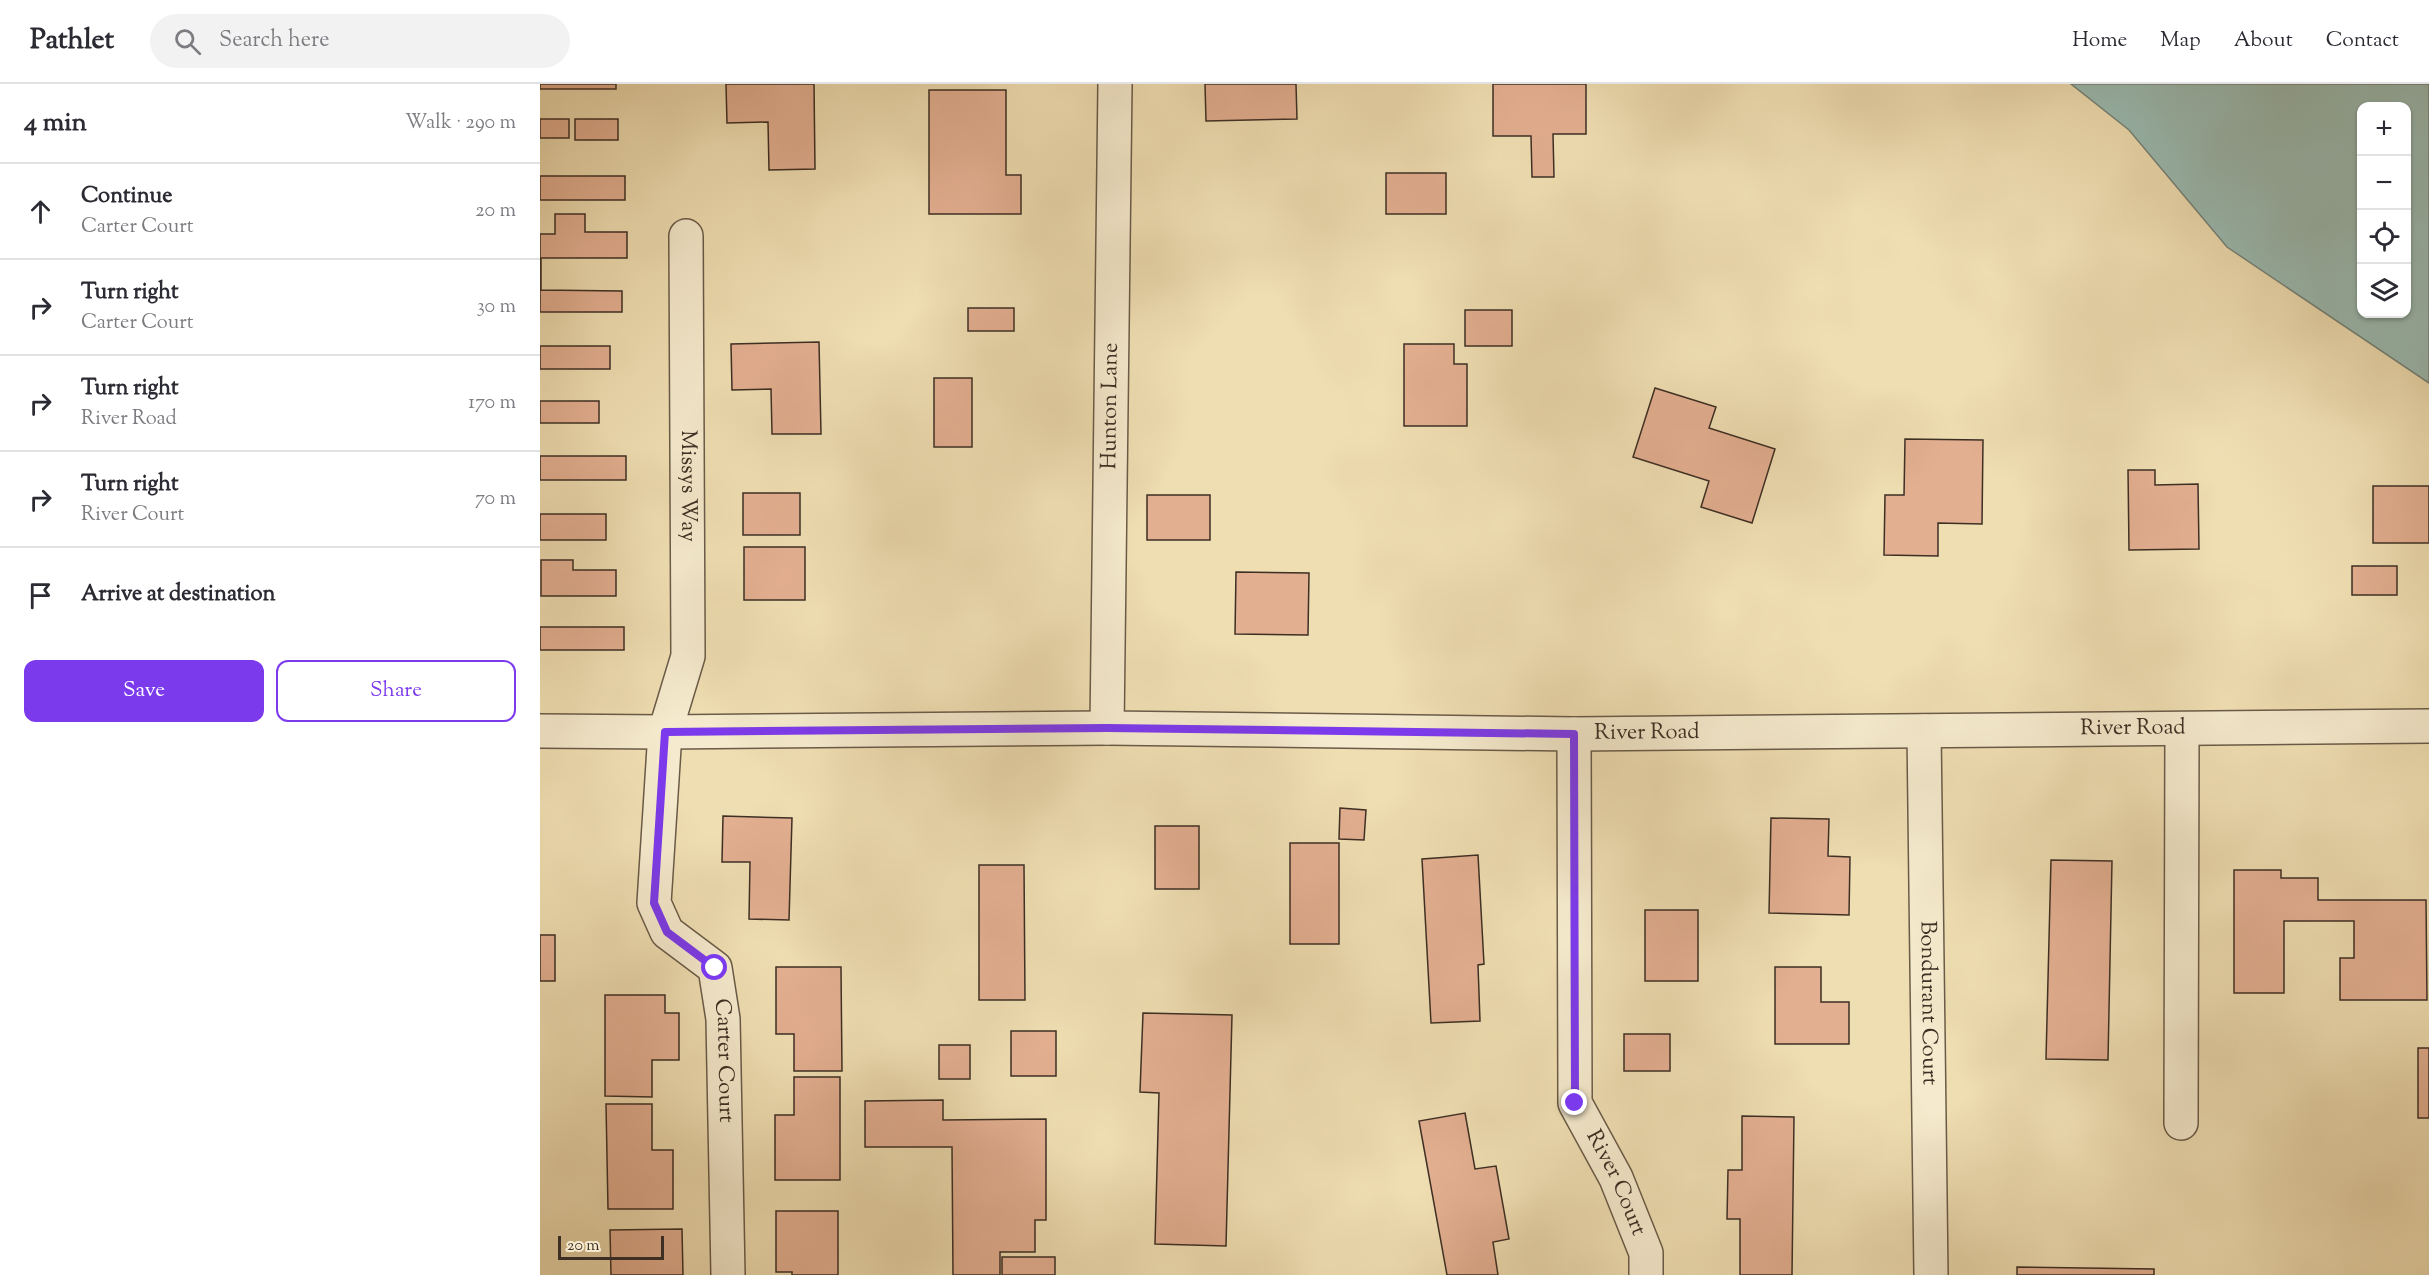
<!DOCTYPE html>
<meta charset="utf-8">
<style>
:root{--surface:#fff;--page:#f2f2f3;--text:#2b2b33;--muted:#7c7c81;--line:#e1e1e2;--accent:#7c3aed}
body{margin:0;font-family:"Sorts Mill Goudy",serif;background:var(--page);color:var(--text)}
.controls{position:absolute;right:18px;top:18px;display:grid;overflow:hidden;border-radius:12px;box-shadow:0 2px 4px #0004}
.controls button{width:54px;height:54px;display:grid;place-items:center;padding:0;border:0;border-bottom:2px solid var(--line);background:var(--surface);color:var(--text);font:30px sans-serif}
.scale{position:absolute;left:18px;bottom:15px;width:106px;box-sizing:border-box;padding-left:6px;border:3px solid #3d2f24;border-top:0;font-size:16px;line-height:21px;white-space:nowrap;color:#3d2f24;-webkit-text-stroke:4px #f5eacd;paint-order:stroke}
.stop{position:absolute;width:18px;height:18px;margin:-14px;border:4px solid #7c3aed;border-radius:50%;background:#fff}
.stop.end{background:#7c3aed;border-color:#fff;box-shadow:0 2px 6px #0008}
.list{margin:0;padding:0;list-style:none}
h2{display:flex;justify-content:space-between;align-items:center;height:78px;margin:0;padding:0 24px;font-size:26px}
h2 small{font-size:20px;font-weight:400;color:var(--muted)}
.list li{display:grid;grid-template-columns:39px 1fr auto;gap:18px;align-items:center;box-sizing:border-box;height:96px;padding:0 24px;border-top:2px solid var(--line)}
.list b{display:block;font-size:22px;white-space:nowrap}
.list p{margin:0;font-size:20px;white-space:nowrap;color:var(--muted)}
.list em{font-size:20px;font-style:normal;color:var(--muted)}
.actions{display:flex;gap:12px;padding:18px 24px}
.actions a{flex:1;padding:14px 0;border:2px solid var(--accent);border-radius:12px;text-align:center;font-size:21px;color:var(--accent)}
.actions .main{background:var(--accent);color:#fff}
.icon{flex:none;width:33px;height:33px;fill:none;stroke:currentColor;stroke-width:2;stroke-linecap:round;stroke-linejoin:round}
.map{position:relative;flex:none;width:1889px;height:1191px;overflow:hidden}
header{display:flex;align-items:center;gap:36px;box-sizing:border-box;height:84px;padding:0 30px;background:var(--surface);border-bottom:2px solid var(--line)}
header strong{font-size:28px}
nav{display:flex;gap:33px;margin-inline-start:auto;font-size:21px}
.search{width:420px;height:54px;background:var(--page);display:flex;align-items:center;gap:15px;box-sizing:border-box;padding:0 21px;border-radius:33px;color:var(--muted);font-size:22px}
main{display:flex}
aside{flex:1;background:var(--surface)}
.map>svg:first-child{display:block}
</style>
<header>
<strong>Pathlet</strong>
<div class="search"><svg class="icon" aria-label="search" viewBox="0 0 24 24"><circle cx="10" cy="10" r="6"/><path d="M15 15l6 6"/></svg>Search here</div>
<nav><a>Home</a><a>Map</a><a>About</a><a>Contact</a></nav>
</header>
<main>
<aside>
<h2>4 min<small>Walk · 290 m</small></h2>
<ul class="list">
<li><svg class="icon" aria-label="ahead" viewBox="0 0 24 24"><path d="M12 20V5M6 11l6-6 6 6"/></svg><div><b>Continue</b><p>Carter Court</p></div><em>20 m</em></li>
<li><svg class="icon" aria-label="right" viewBox="0 0 24 24"><path d="M7 20v-9h11M14 6l5 5-5 5"/></svg><div><b>Turn right</b><p>Carter Court</p></div><em>30 m</em></li>
<li><svg class="icon" aria-label="right" viewBox="0 0 24 24"><path d="M7 20v-9h11M14 6l5 5-5 5"/></svg><div><b>Turn right</b><p>River Road</p></div><em>170 m</em></li>
<li><svg class="icon" aria-label="right" viewBox="0 0 24 24"><path d="M7 20v-9h11M14 6l5 5-5 5"/></svg><div><b>Turn right</b><p>River Court</p></div><em>70 m</em></li>
<li><svg class="icon" aria-label="arrive" viewBox="0 0 24 24"><path d="M6 21V4h12l-3 4 3 4H6"/></svg><div><b>Arrive at destination</b></div></li>
</ul>
<div class="actions"><a class="main">Save</a><a>Share</a></div>
</aside>
<div class="map">
<svg width="1889" height="1191" viewBox="0 0 1889 1191">
<rect width="100%" height="100%" fill="#efdeb2"/>
<filter id="stains"><feTurbulence type="fractalNoise" baseFrequency=".00333" numOctaves="4"/><feColorMatrix values="0 0 0 0 .2 0 0 0 0 .09 0 0 0 0 .02 0 0 0 .5 -.17"/></filter>
<radialGradient id="worn" r=".72"><stop offset=".6" stop-color="#630" stop-opacity="0"/><stop offset="1" stop-color="#630" stop-opacity=".3"/></radialGradient>
<path fill="#9abbb2" stroke="#758379" stroke-width="1.5" fill-rule="evenodd" d="M1531,0H1889V299L1687,163L1589,46ZM1822,22H1866V230H1822Z"/>
<g fill="#e3af91" stroke="#3d2f24" stroke-width="1.5">
<rect x="0" y="0" width="76" height="5"/>
<polygon points="186,0 274,0 275,85 229,86 228,38 187,39"/>
<polygon points="665,0 756,0 757,35 666,37"/>
<polygon points="953,0 1046,0 1046,50 1013,50 1014,93 992,93 991,52 953,52"/>
<polygon points="389,6 466,6 466,91 481,91 481,130 389,130"/>
<rect x="0" y="35" width="29" height="19"/>
<rect x="35" y="35" width="43" height="21"/>
<rect x="846" y="89" width="60" height="41"/>
<rect x="0" y="92" width="85" height="24"/>
<polygon points="15,130 45,130 45,148 87,148 87,174 1,174 1,206 82,207 82,228 0,228 0,150 15,150"/>
<rect x="428" y="224" width="46" height="23"/>
<rect x="925" y="226" width="47" height="36"/>
<polygon points="279,258 281,350 232,350 231,305 192,306 191,260"/>
<polygon points="864,260 914,260 914,280 927,280 927,342 864,342"/>
<rect x="0" y="262" width="70" height="23"/>
<rect x="394" y="294" width="38" height="69"/>
<polygon points="1115,304 1176,323 1169,344 1235,365 1212,439 1161,423 1169,397 1093,373"/>
<rect x="0" y="317" width="59" height="22"/>
<polygon points="1365,355 1443,356 1442,440 1398,439 1398,472 1344,471 1345,411 1364,411"/>
<rect x="0" y="372" width="86" height="24"/>
<polygon points="1588,386 1615,386 1615,401 1658,400 1659,465 1589,466"/>
<rect x="1833" y="402" width="56" height="57"/>
<rect x="203" y="409" width="57" height="42"/>
<rect x="607" y="411" width="63" height="45"/>
<rect x="0" y="430" width="66" height="26"/>
<rect x="204" y="463" width="61" height="53"/>
<polygon points="1,476 33,476 33,486 76,486 76,512 1,512"/>
<rect x="1812" y="482" width="45" height="29"/>
<polygon points="696,488 769,489 768,551 695,550"/>
<rect x="0" y="543" width="84" height="23"/>
<polygon points="800,724 826,726 824,756 799,755"/>
<polygon points="183,732 252,734 249,836 209,835 210,778 182,778"/>
<polygon points="1231,734 1289,735 1288,772 1310,773 1309,831 1229,829"/>
<rect x="615" y="742" width="44" height="63"/>
<rect x="750" y="759" width="49" height="101"/>
<polygon points="938,771 944,880 938,881 940,937 891,939 882,775"/>
<polygon points="1511,776 1572,777 1568,976 1506,975"/>
<polygon points="439,781 484,781 485,916 439,916"/>
<polygon points="1694,786 1741,786 1741,794 1778,794 1778,816 1886,816 1887,916 1800,916 1800,874 1814,874 1814,837 1744,837 1744,909 1694,909"/>
<rect x="1105" y="826" width="53" height="71"/>
<rect x="0" y="851" width="15" height="46"/>
<polygon points="236,883 301,883 302,987 254,987 254,950 236,950"/>
<polygon points="1235,883 1281,883 1281,918 1309,918 1309,960 1235,960"/>
<polygon points="65,911 125,911 125,929 139,929 139,976 112,976 112,1013 65,1012"/>
<polygon points="603,929 692,931 686,1162 615,1160 619,1009 600,1008"/>
<rect x="471" y="947" width="45" height="45"/>
<rect x="1084" y="950" width="46" height="37"/>
<rect x="399" y="961" width="31" height="34"/>
<rect x="1878" y="964" width="11" height="70"/>
<polygon points="254,993 300,993 300,1096 235,1096 235,1031 254,1031"/>
<polygon points="403,1016 403,1036 506,1035 506,1136 495,1136 495,1168 460,1168 460,1191 413,1191 412,1063 325,1063 325,1017"/>
<polygon points="66,1020 112,1020 112,1066 133,1066 133,1125 68,1125"/>
<polygon points="925,1029 935,1085 956,1082 969,1155 953,1158 958,1191 907,1191 879,1037"/>
<polygon points="1202,1032 1254,1033 1252,1191 1200,1191 1200,1135 1187,1135 1188,1086 1202,1086"/>
<polygon points="236,1127 298,1127 298,1191 252,1191 252,1188 236,1188"/>
<polygon points="142,1145 143,1191 71,1191 70,1146"/>
<rect x="462" y="1173" width="53" height="18"/>
<polygon points="1477,1183 1614,1185 1614,1191 1477,1191"/>
</g>
<g fill="none" stroke-linecap="round" stroke-linejoin="round">
<defs>
<g id="minor">
<path id="s1" d="M146,152L148,572L125,648L114,819L127,848L175,884L183,935L188,1191"/>
<path id="s2" d="M567,644L575,0"/>
<path id="s3" d="M0,647L125,648L567,644L1034,650L1889,642"/>
<path id="s4" d="M1384,647L1391,1191"/>
<path id="s5" d="M1034,650L1035,1019L1076,1094L1106,1169V1191"/>
<polyline points="1641,1039 1642,645"/>
</g>
</defs>
<use href="#minor" stroke="#6a5b48" stroke-width="36"/>
<use href="#minor" stroke="#f5eacd" stroke-width="33"/>
</g>
<g fill="none" stroke-linecap="round" stroke-linejoin="round">
<polyline stroke="#7c3aed" stroke-width="8" points="175,884 127,848 114,819 125,648 567,644 1034,650 1035,1019"/>
</g>
<g text-anchor="middle" dominant-baseline="central" stroke-width="6" stroke-linejoin="round" paint-order="stroke">
<g font-size="22" fill="#3d2f24" stroke="#f5eacd">
<text stroke="none"><textPath href="#s2" startOffset="322">Hunton Lane</textPath></text>
<text stroke="none"><textPath href="#s1" startOffset="250">Missys Way</textPath></text>
<text stroke="none"><textPath href="#s3" startOffset="1593">River Road</textPath></text>
<text stroke="none"><textPath href="#s3" startOffset="1107">River Road</textPath></text>
<text stroke="none"><textPath href="#s4" startOffset="272">Bondurant Court</textPath></text>
<text stroke="none"><textPath href="#s1" startOffset="856">Carter Court</textPath></text>
<text stroke="none"><textPath href="#s5" startOffset="459">River Court</textPath></text>
</g>
</g>
<rect width="100%" height="100%" filter="url(#stains)"/>
<rect width="100%" height="100%" fill="url(#worn)"/>
</svg>
<div class="controls">
<button>+</button>
<button>−</button>
<button><svg class="icon" aria-label="locate" viewBox="0 0 24 24"><circle cx="12" cy="12" r="6"/><path d="M12 2v4M12 18v4M2 12h4M18 12h4"/></svg></button>
<button><svg class="icon" aria-label="layers" viewBox="0 0 24 24"><path d="M12 4l9 5-9 5-9-5zM3 14l9 5 9-5"/></svg></button>
</div>
<div class="scale">20 m</div>
<div class="stop" style="left:175px;top:884px"></div>
<div class="stop end" style="left:1035px;top:1019px"></div>
</div>
</main>
